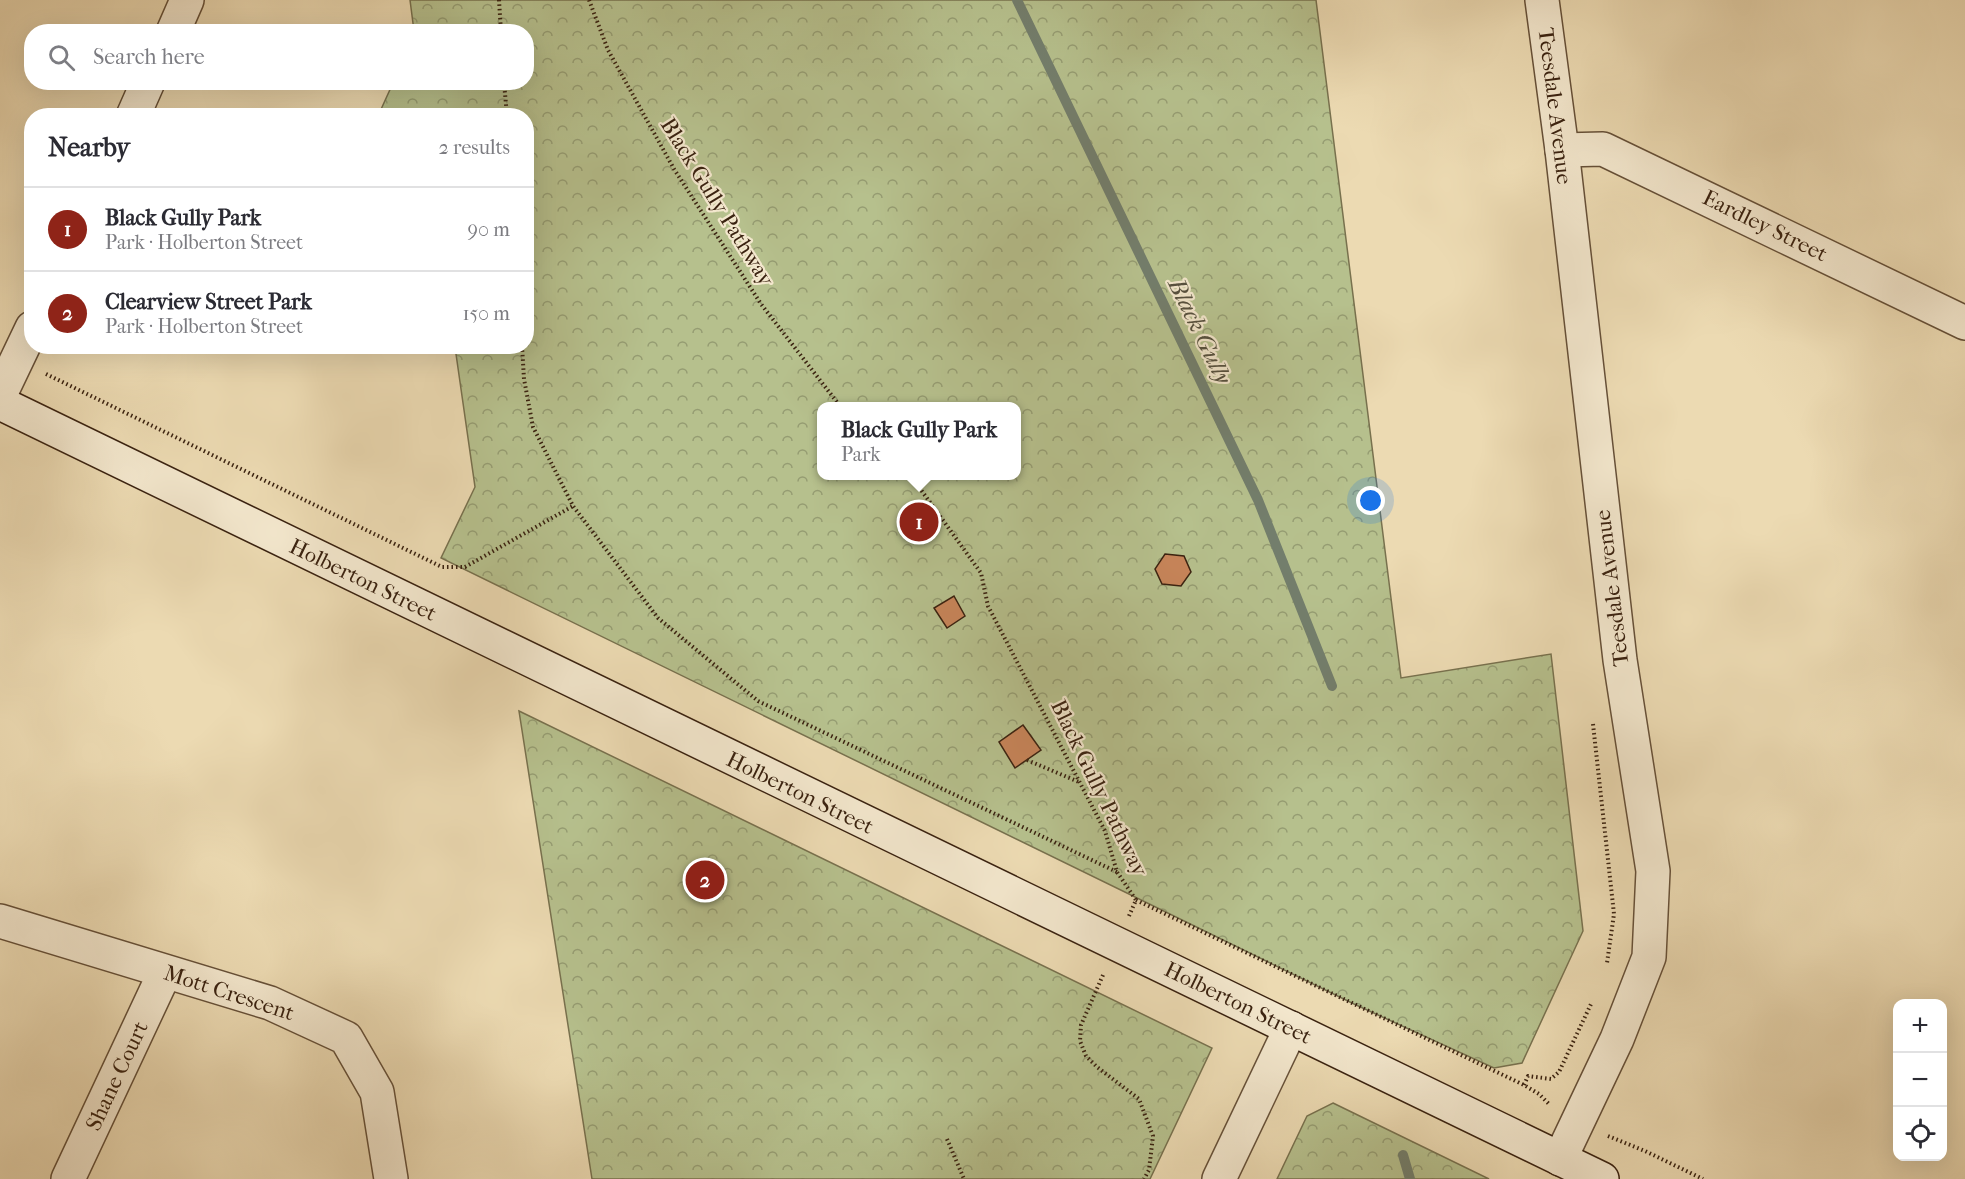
<!DOCTYPE html>
<meta charset="utf-8">
<style>
:root{--surface:#fff;--page:#f2f2f3;--text:#2b2b33;--muted:#7c7c81;--line:#e1e1e2;--accent:#8f2418}
body{margin:0;font-family:"IM FELL French Canon",serif;background:var(--page);color:var(--text)}
.controls{position:absolute;right:18px;bottom:18px;display:grid;overflow:hidden;border-radius:12px;box-shadow:0 6px 24px #0002}
.controls button{width:54px;height:54px;display:grid;place-items:center;padding:0;border:0;border-bottom:2px solid var(--line);background:var(--surface);color:var(--text);font:30px sans-serif}
.you{position:absolute;left:1371px;top:501px;width:21px;height:21px;margin:-15px;border:4px solid #fff;border-radius:50%;background:#1a73e8;box-shadow:0 0 0 9px #1a73e833}
.badge{display:grid;place-items:center;width:39px;height:39px;border-radius:50%;background:var(--accent);color:#fff;font-size:20px;font-weight:700}
.pin{position:absolute;translate:-50% -50%;border:3px solid #fff;box-shadow:0 2px 6px #0006}
.popup{position:absolute;left:817px;top:402px;width:204px;height:78px;box-sizing:border-box;display:grid;place-content:center;border-radius:12px;background:var(--surface);filter:drop-shadow(0 2px 4px #0005);font-size:20px;white-space:nowrap;color:var(--muted)}
.popup b{font-size:22px;color:var(--text)}
.popup::after{content:'';position:absolute;left:50%;top:100%;margin-left:-12px;border:12px solid transparent;border-top-color:var(--surface)}
.list{margin:0;padding:0;list-style:none}
h2{display:flex;justify-content:space-between;align-items:center;height:78px;margin:0;padding:0 24px;font-size:26px}
h2 small{font-size:20px;font-weight:400;color:var(--muted)}
.list li{display:grid;grid-template-columns:39px 1fr auto;gap:18px;align-items:center;box-sizing:border-box;height:84px;padding:0 24px;border-top:2px solid var(--line)}
.list b{display:block;font-size:22px;white-space:nowrap}
.list p{margin:0;font-size:20px;white-space:nowrap;color:var(--muted)}
.list em{font-size:20px;font-style:normal;color:var(--muted)}
.icon{flex:none;width:33px;height:33px;fill:none;stroke:currentColor;stroke-width:2;stroke-linecap:round;stroke-linejoin:round}
.map{position:relative;flex:none;width:1965px;height:1179px;overflow:hidden}
.search{position:absolute;background:var(--surface);box-shadow:0 6px 24px #0002;left:24px;top:24px;width:510px;height:66px;display:flex;align-items:center;gap:15px;box-sizing:border-box;padding:0 21px;border-radius:24px;color:var(--muted);font-size:22px}
.panel{position:absolute;background:var(--surface);box-shadow:0 6px 24px #0002;left:24px;top:108px;width:510px;height:246px;border-radius:24px}
.map>svg:first-child{display:block}
</style>
<div class="map">
<svg width="1965" height="1179" viewBox="0 0 1965 1179">
<defs>
<pattern id="forest-crowns" width="20" height="18" patternUnits="userSpaceOnUse" patternTransform="scale(1.5)"><rect width="20" height="18" fill="#b6c08d"/><path d="M2 6a3 3 0 1 1 6 0M12 15a3 3 0 1 1 6 0" fill="none" stroke="#959c72"/></pattern>
</defs>
<rect width="100%" height="100%" fill="#ecdab2"/>
<filter id="stains"><feTurbulence type="fractalNoise" baseFrequency=".00333" numOctaves="4"/><feColorMatrix values="0 0 0 0 .2 0 0 0 0 .09 0 0 0 0 .02 0 0 0 .5 -.17"/></filter>
<radialGradient id="worn" r=".72"><stop offset=".6" stop-color="#630" stop-opacity="0"/><stop offset="1" stop-color="#630" stop-opacity=".3"/></radialGradient>
<g fill="url(#forest-crowns)" stroke="#78714e" stroke-width="1.5" fill-rule="evenodd">
<path d="M410,0H1316L1401,678L1551,654L1583,931L1522,1063L1494,1068L1354,1004L441,558L475,487L455,347L526,346V116H378L393,83L526,82V32L414,31ZM822,406H1016V476H822Z"/>
<polygon points="519,711 1212,1048 1150,1179 592,1179"/>
<polygon points="1333,1103 1489,1179 1277,1179 1307,1116"/>
</g>
<g fill="none" stroke-linecap="round" stroke-linejoin="round">
<g stroke="#737e6c" stroke-width="10">
<polyline points="1017,0 1258,500 1332,686"/>
<polyline points="1403,1155 1410,1179"/>
</g>
</g>
<g fill="#c8855a" stroke="#3a2210" stroke-width="1.5">
<polygon points="1165,554 1184,556 1191,572 1181,586 1162,584 1155,569"/>
<polygon points="954,596 965,616 947,628 934,608"/>
<polygon points="1023,725 1041,750 1015,768 999,742"/>
</g>
<g fill="none" stroke-linecap="round" stroke-linejoin="round">
<defs>
<g id="minor">
<polyline points="1542,0 1562,150 1620,660 1653,871 1649,957 1617,1039 1560,1159"/>
<polyline points="173,32 187,0"/>
<polyline points="133,116 148,82"/>
<polyline points="1562,150 1603,149 1965,323"/>
<polyline points="0,395 32,328"/>
<polyline points="0,921 270,1003 346,1038 377,1092 391,1179"/>
<polyline points="68,1179 165,972"/>
<polyline points="1219,1179 1291,1028"/>
</g>
<path id="secondary" d="M0,403C533,663 1067,922 1602,1179"/>
</defs>
<use href="#minor" stroke="#665038" stroke-width="36"/>
<use href="#secondary" stroke="#3a2210" stroke-width="36"/>
<g stroke="#3a2210" stroke-width="4" stroke-dasharray="1.5 3" stroke-linecap="butt">
<polyline points="499,0 501,32"/>
<polyline points="589,0 608,50 674,169 761,304 840,406"/>
<polyline points="504,82 507,116"/>
<polyline points="522,346 524,379 533,427 573,506 658,618 758,701 1117,872"/>
<polyline points="46,374 442,567 465,567 573,506"/>
<polyline points="911,476 981,573 988,606 1105,831 1117,872 1136,900 1129,916"/>
<polyline points="1593,724 1614,914 1607,963"/>
<polyline points="1027,760 1079,782"/>
<polyline points="1136,900 1524,1085 1539,1094 1549,1104"/>
<polyline points="1103,975 1081,1025 1080,1041 1086,1056 1097,1067 1139,1099 1153,1136 1149,1170 1144,1179"/>
<polyline points="1524,1085 1528,1076 1551,1079 1559,1072 1591,1004"/>
<polyline points="1608,1136 1645,1151 1703,1179"/>
<polyline points="947,1139 964,1179"/>
</g>
<use href="#minor" stroke="#f3e7cd" stroke-width="33"/>
<use href="#secondary" stroke="#f3e7cd" stroke-width="33"/>
</g>
<g text-anchor="middle" dominant-baseline="central" stroke-width="4.5" stroke-linejoin="round" paint-order="stroke">
<g font-size="22" fill="#3a2210" stroke="#f3e7cd">
<text transform="translate(1555 106) rotate(83)">Teesdale Avenue</text>
<text transform="translate(717 202) rotate(58)">Black Gully Pathway</text>
<text transform="translate(1765 226) rotate(26)">Eardley Street</text>
<text transform="translate(363 580) rotate(26)">Holberton Street</text>
<text transform="translate(1612 588) rotate(-97)">Teesdale Avenue</text>
<text transform="translate(1099 788) rotate(64)">Black Gully Pathway</text>
<text transform="translate(800 793) rotate(26)">Holberton Street</text>
<text transform="translate(229 993) rotate(18)">Mott Crescent</text>
<text transform="translate(1238 1003) rotate(26)">Holberton Street</text>
<text transform="translate(117 1076) rotate(-65)">Shane Court</text>
</g>
<g font-size="24" font-style="italic" fill="#56503e" stroke="#f3e7cd">
<text transform="translate(1200 331) rotate(64)">Black Gully</text>
</g>
</g>
<rect width="100%" height="100%" filter="url(#stains)"/>
<rect width="100%" height="100%" fill="url(#worn)"/>
</svg>
<div class="controls">
<button>+</button>
<button>−</button>
<button><svg class="icon" aria-label="locate" viewBox="0 0 24 24"><circle cx="12" cy="12" r="6"/><path d="M12 2v4M12 18v4M2 12h4M18 12h4"/></svg></button>
</div>
<div class="you"></div>
<div class="pin badge" style="left:919px;top:522px">1</div>
<div class="popup"><b>Black Gully Park</b>Park</div>
<div class="pin badge" style="left:705px;top:880px">2</div>
<div class="search"><svg class="icon" aria-label="search" viewBox="0 0 24 24"><circle cx="10" cy="10" r="6"/><path d="M15 15l6 6"/></svg>Search here</div>
<section class="panel">
<h2>Nearby<small>2 results</small></h2>
<ul class="list">
<li><span class="badge">1</span><div><b>Black Gully Park</b><p>Park · Holberton Street</p></div><em>90 m</em></li>
<li><span class="badge">2</span><div><b>Clearview Street Park</b><p>Park · Holberton Street</p></div><em>150 m</em></li>
</ul>
</section>
</div>
